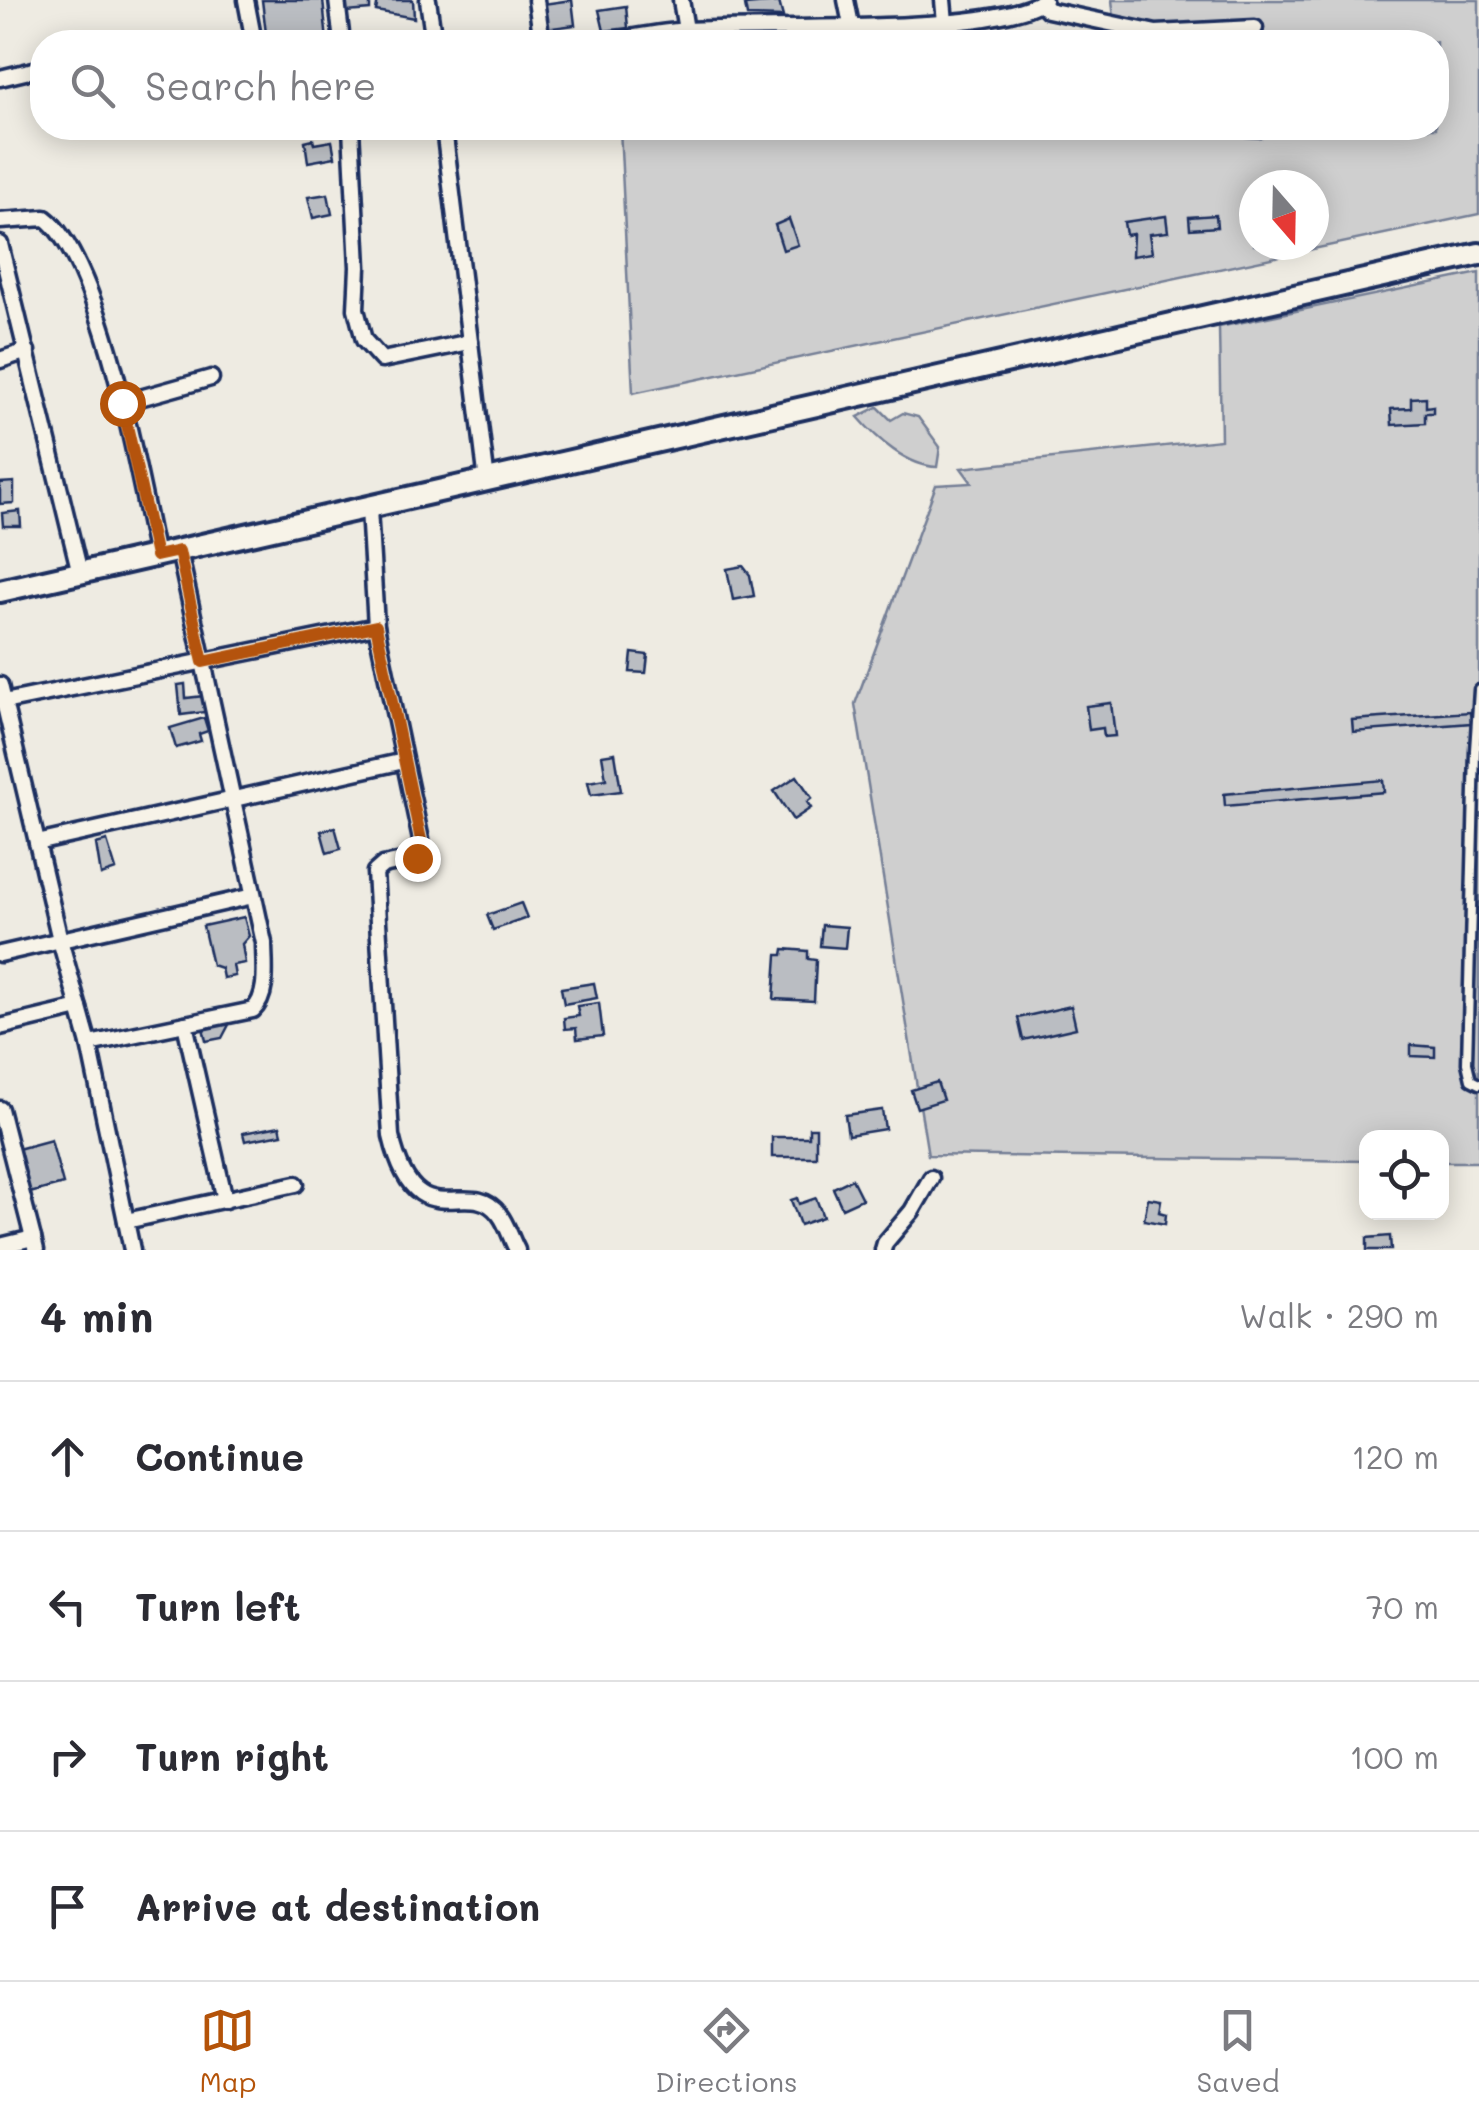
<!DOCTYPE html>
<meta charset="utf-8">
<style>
:root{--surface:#fff;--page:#f2f2f3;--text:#2b2b33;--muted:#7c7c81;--line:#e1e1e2;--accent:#b45309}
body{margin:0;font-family:Mali,sans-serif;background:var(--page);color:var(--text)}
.controls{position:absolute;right:30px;bottom:30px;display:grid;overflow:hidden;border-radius:20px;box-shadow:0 5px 25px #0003}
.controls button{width:90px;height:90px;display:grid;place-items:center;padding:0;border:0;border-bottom:2px solid var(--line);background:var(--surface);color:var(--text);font:50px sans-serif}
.compass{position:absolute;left:1239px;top:170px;width:90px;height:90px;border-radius:50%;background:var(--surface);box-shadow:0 5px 25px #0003;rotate:160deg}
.stop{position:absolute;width:30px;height:30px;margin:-22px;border:8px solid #b45309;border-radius:50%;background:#fff}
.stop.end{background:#b45309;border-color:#fff;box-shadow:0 2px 10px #0008}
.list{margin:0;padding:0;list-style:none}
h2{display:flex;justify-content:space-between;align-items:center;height:130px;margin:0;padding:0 40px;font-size:42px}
h2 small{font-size:32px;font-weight:400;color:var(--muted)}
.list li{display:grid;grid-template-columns:65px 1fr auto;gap:30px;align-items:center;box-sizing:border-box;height:150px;padding:0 40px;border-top:2px solid var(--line)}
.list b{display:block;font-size:38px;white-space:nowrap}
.list em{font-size:32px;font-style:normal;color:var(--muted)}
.icon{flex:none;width:55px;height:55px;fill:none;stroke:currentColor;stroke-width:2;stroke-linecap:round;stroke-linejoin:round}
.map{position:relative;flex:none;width:1479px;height:1250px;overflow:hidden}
.search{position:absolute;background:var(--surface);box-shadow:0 5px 25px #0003;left:30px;right:30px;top:30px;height:110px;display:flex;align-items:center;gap:25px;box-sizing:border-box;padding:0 35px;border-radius:40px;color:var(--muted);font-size:38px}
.sheet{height:730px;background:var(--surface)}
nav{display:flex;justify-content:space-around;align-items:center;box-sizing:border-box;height:140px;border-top:2px solid var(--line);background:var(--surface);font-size:28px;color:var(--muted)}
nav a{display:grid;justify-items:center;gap:5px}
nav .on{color:var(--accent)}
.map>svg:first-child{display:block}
</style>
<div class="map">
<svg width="1479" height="1250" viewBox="0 0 1479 1250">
<rect width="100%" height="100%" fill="#eeebe2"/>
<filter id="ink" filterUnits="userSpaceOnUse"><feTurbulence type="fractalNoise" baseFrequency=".01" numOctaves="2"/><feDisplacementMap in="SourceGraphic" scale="20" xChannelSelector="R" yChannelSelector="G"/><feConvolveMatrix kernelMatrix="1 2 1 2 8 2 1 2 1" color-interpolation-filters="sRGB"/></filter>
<g filter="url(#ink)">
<g fill="#cfcfcf" stroke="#757f96" stroke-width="2.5" fill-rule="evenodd">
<path d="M1112,0H1479V214L633,393L620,128H1436V42H931L1116,37ZM1254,185H1314V245H1254Z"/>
<polygon points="1479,273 1479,1162 1442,1162 1442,1138 1366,1138 1366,1161 928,1155 855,704 936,485 972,483 961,468 1221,440 1219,327"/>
<path d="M878,407L891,420L903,413L918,417L940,447L937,467C907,466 877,439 858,417Z"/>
</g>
<g fill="#babdc2" stroke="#1b2f5e" stroke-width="2.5">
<polygon points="262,0 323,0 327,42 267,42"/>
<polygon points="345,0 370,0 370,10 347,12"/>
<polygon points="378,0 413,0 414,18 376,11"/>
<polygon points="572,0 575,25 545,29 543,4"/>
<polygon points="779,2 783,17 747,16 745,5"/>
<polygon points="626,6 628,28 604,31 599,10"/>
<polygon points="1234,128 1262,128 1261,138 1234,136"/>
<polygon points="313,139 314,144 332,141 335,157 308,162 305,141"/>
<polygon points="328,194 332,214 313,218 308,197"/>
<polygon points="1216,215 1217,227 1190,229 1189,217"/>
<polygon points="1166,216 1168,232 1149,234 1152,253 1132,256 1133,234 1126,235 1124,222"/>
<polygon points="789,219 798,245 783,250 775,225"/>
<polygon points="1426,397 1426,407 1433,406 1433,413 1425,413 1425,423 1392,425 1391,409 1411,408 1411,398"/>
<polygon points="14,482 14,503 0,504 0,483"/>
<polygon points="20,511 21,526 3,526 2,513"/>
<polygon points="743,566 750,575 754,596 733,600 727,569"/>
<polygon points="632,653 648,655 646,673 630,672"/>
<polygon points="185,684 186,698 204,696 205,712 181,715 178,685"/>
<polygon points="1111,703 1115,736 1104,737 1103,728 1089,730 1086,706"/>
<polygon points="1470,712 1471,723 1353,732 1352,720"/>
<polygon points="204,718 208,731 199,734 201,741 176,748 170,728"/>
<polygon points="615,753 621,791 591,795 588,782 606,779 602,755"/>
<polygon points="797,776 812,798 807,802 811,808 793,820 774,791"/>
<polygon points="1383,780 1384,792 1225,806 1224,794"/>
<polygon points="335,827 341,849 327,853 321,831"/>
<polygon points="107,841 116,870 101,875 96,844"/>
<polygon points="521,903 527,918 493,930 487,915"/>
<polygon points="244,917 249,936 242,944 245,963 233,965 235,976 223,978 221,968 212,965 203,926"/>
<polygon points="822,925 847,927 845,948 820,946"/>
<polygon points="784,949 808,951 808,959 816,960 814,1001 774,999 777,955 783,955"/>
<polygon points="594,983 597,998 564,1004 561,988"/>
<polygon points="599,1003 603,1036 577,1039 576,1028 565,1029 564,1018 579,1016 577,1006"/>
<polygon points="1071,1006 1076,1028 1023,1040 1018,1018"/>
<polygon points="232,1019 222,1038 206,1041 202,1023"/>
<polygon points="1411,1045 1435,1047 1435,1057 1411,1056"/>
<polygon points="937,1082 943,1100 917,1108 911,1090"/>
<polygon points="882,1110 885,1129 848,1135 845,1115"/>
<polygon points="280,1126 282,1134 245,1141 243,1133"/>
<polygon points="809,1128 816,1128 816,1157 772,1157 772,1137 809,1137"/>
<polygon points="51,1140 63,1184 30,1193 18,1149"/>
<polygon points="852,1179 862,1199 842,1208 833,1188"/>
<polygon points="797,1198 799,1204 816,1198 823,1217 800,1225 791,1200"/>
<polygon points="1148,1198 1161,1200 1159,1212 1166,1214 1165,1224 1144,1220"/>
<polygon points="1390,1236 1391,1250 1367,1250 1367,1238"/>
</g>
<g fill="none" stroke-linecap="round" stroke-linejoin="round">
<defs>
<polyline id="lane" points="1479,690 1475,750 1467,1063 1471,1080 1479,1084"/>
<g id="street">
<polyline points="246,0 254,42"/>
<polyline points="337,0 342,42"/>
<polyline points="428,0 434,42"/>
<polyline points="536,0 542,42"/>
<polyline points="681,0 686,30"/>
<polyline points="846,0 851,25"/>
<polyline points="943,0 945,22"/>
<polyline points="1041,3 1048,10 1156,33 1255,28"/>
<path d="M604,42C632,38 660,32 687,30C761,25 994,36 1044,0"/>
<polyline points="0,78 42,68"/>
<polyline points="351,128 358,267 356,309 364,340 382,360 470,342"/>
<polyline points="444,128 487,482"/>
<path d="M0,221L45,218C102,261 140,481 156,556"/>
<polyline points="0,244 80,573"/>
<polyline points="0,360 27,351"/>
<polyline points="122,403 211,378"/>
<path d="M369,509L376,626L421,840L417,858L383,865L375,872L391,1136C416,1243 469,1173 499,1214C507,1224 511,1239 517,1250"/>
<polyline points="0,685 60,940 89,1044 132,1250"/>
<polyline points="4,702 376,626"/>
<polyline points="37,843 404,761"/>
<polyline points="0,954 253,896"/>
<polyline points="185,1024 225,1200"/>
<polyline points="0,1027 79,1008"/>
<path d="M89,1044L253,1010C269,995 264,964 264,943L179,551"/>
<polyline points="0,1109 36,1250"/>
<polyline points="126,1221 296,1184"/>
<polyline points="0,1246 33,1238"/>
<polyline points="883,1250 885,1243 912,1211 931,1178"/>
</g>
<polyline id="secondary" points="0,591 1479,254"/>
</defs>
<use href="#lane" stroke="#1b2f5e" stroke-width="15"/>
<use href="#street" stroke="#1b2f5e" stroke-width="21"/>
<use href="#secondary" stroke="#1b2f5e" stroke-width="28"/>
<use href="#lane" stroke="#f7f3e8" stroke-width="8"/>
<use href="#street" stroke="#f7f3e8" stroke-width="14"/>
<use href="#secondary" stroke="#f7f3e8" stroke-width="20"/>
</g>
</g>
<g fill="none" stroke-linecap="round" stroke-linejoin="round" filter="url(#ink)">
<polyline stroke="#b45309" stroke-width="12" points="122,403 156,556 179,551 203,662 376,626 421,840 417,858"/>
</g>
</svg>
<div class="controls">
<button><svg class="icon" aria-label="locate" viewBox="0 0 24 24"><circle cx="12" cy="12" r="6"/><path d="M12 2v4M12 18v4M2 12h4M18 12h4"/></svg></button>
</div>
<svg class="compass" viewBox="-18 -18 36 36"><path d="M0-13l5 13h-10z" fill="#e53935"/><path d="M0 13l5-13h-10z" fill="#7c7c81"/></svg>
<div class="stop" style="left:122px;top:403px"></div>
<div class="stop end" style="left:417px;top:858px"></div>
<div class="search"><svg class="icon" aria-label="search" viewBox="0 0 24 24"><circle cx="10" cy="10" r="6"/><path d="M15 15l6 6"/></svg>Search here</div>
</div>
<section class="sheet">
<h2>4 min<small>Walk · 290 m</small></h2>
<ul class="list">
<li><svg class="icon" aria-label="ahead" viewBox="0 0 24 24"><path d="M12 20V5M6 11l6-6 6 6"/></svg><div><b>Continue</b></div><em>120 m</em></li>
<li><svg class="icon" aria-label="left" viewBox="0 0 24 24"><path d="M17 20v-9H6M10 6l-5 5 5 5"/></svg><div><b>Turn left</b></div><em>70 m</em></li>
<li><svg class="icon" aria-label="right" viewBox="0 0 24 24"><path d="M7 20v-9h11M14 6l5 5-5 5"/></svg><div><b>Turn right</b></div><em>100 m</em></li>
<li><svg class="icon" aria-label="arrive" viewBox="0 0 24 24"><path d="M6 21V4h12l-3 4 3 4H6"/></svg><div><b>Arrive at destination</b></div></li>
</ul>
</section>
<nav>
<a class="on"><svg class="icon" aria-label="map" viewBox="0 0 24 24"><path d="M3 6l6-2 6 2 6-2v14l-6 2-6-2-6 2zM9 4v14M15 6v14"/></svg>Map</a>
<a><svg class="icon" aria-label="directions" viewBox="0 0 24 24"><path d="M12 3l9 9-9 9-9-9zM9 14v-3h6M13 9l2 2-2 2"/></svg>Directions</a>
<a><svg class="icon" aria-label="saved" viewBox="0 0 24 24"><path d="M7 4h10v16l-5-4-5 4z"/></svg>Saved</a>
</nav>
